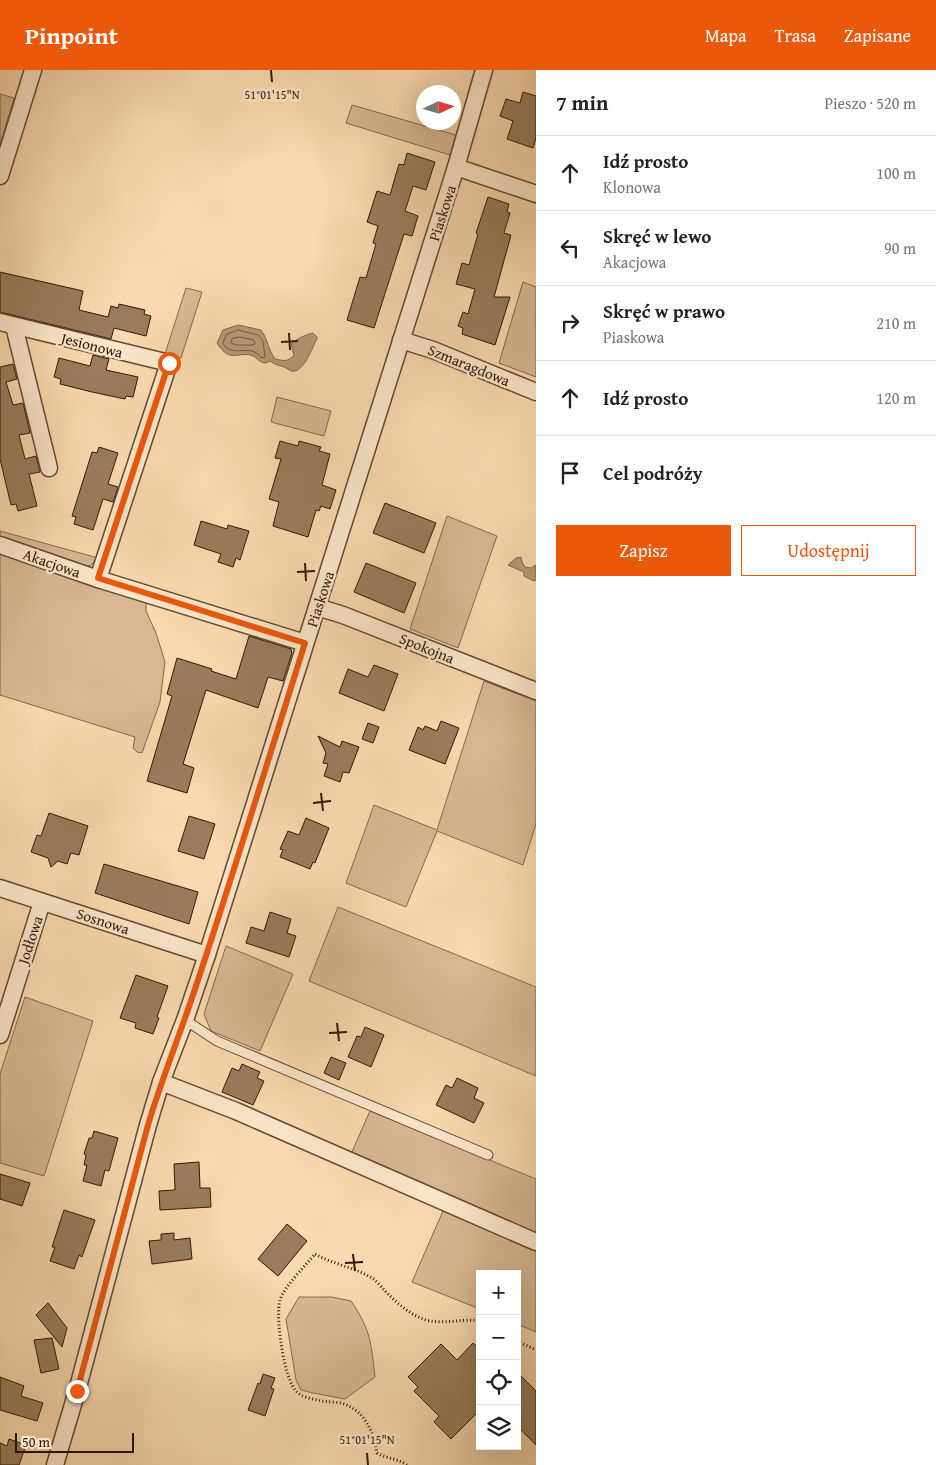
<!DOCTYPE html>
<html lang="pl">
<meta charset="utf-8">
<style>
:root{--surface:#fff;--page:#f6f6f6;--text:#222;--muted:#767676;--line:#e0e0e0;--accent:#ea580c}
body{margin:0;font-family:"Gentium Book Plus",serif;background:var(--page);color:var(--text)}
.controls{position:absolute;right:15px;bottom:15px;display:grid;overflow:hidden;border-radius:0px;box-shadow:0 5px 20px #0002}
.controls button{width:45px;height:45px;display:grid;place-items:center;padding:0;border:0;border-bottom:1px solid var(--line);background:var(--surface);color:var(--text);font:25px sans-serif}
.compass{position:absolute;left:416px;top:15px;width:45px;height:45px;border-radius:50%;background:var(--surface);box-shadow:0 5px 20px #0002;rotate:86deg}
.scale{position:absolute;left:15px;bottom:12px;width:119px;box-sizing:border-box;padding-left:5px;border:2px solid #2f1805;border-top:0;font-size:14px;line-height:18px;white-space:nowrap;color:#2f1805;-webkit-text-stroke:4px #fbe6cb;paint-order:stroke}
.stop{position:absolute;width:15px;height:15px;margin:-11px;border:4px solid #ea580c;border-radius:50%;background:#fff}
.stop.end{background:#ea580c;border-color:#fff;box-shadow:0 1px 5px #0008}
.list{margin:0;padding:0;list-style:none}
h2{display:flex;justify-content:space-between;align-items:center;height:65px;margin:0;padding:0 20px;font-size:21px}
h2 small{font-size:16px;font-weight:400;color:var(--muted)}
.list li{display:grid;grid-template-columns:32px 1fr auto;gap:15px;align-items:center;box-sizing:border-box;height:75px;padding:0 20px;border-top:1px solid var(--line)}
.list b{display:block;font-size:19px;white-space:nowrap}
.list p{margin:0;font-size:16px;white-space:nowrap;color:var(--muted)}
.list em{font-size:16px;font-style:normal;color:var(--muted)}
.actions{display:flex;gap:10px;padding:15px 20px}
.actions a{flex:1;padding:11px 0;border:1px solid var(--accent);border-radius:0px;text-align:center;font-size:18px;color:var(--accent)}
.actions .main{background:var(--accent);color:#fff}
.icon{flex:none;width:28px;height:28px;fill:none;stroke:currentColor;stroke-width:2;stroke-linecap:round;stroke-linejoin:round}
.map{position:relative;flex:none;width:536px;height:1395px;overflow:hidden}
header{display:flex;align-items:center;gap:30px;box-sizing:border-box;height:70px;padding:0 25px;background:var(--accent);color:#fff}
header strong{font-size:24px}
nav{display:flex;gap:28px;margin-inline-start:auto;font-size:18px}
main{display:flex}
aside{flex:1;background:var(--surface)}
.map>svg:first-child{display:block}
</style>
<header>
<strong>Pinpoint</strong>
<nav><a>Mapa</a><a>Trasa</a><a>Zapisane</a></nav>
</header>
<main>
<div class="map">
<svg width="536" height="1395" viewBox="0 0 536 1395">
<rect width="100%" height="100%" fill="#f9d9af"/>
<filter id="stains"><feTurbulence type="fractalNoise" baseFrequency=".004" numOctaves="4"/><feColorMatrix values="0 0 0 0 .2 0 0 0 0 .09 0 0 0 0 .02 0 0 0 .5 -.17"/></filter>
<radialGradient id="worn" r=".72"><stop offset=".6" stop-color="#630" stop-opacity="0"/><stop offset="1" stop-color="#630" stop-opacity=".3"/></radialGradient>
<g fill="#d7b892" stroke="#83684c">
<polygon points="0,24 14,28 0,75"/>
<polygon points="352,35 456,65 450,85 346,53"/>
<polygon points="523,212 536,217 536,307 499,293"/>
<polygon points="186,218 202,222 181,288 165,284"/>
<polygon points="277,327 331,341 324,366 271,352"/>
<polygon points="447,446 497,466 458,578 410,559"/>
<polygon points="0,461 98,488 90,496 82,496 0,470"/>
<polygon points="0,482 146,530 146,541 156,563 165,592 160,632 142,683 137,682 133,678 135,667 0,625"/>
<polygon points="484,611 536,631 536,754 523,795 437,761 406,837 346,813 374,735 437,760"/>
<polygon points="338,837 536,917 536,1006 309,911"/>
<polygon points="226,876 293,904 260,981 211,961 204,944"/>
<polygon points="25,927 93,951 44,1106 0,1093 0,1004"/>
<polygon points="370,1041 536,1109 536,1163 351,1084"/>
<polygon points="443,1141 536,1181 536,1262 517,1254 517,1204 480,1204 480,1239 412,1212"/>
<path d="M299,1227H332L351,1231C371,1260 371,1273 375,1307L345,1329L313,1323L301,1320L296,1310L286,1249Z"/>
</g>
<g fill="#b49775" stroke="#7f6448">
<path d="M238,255L261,260C268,270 268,279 275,289C284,291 288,292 294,285L291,274C295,270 307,264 313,263L317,267V269C312,277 304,304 291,301C289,300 287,298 284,297C279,295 275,295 270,291C262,296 260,290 253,286C238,280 231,295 217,273L223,260Z"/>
<polygon points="521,487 522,492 525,497 531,498 536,495 536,510 534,511 524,506 524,502 508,495 516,488"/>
</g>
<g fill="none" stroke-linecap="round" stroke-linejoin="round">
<g stroke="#72583d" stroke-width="1">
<path d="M238,260L258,265L263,271L265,287L262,288C259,285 256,282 252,281C241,279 229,285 223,273L226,265Z"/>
<polygon points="240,267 254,270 255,274 253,275 236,275 231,273 232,269"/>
</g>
</g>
<g fill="#987c5d" stroke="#2f1805">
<polygon points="523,22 536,26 536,68 533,78 507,69 513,51 500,46 506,29 520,33"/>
<polygon points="407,83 435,92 426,120 413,116 405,141 418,146 412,166 404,164 374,258 347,250 360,207 366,208 376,174 373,173 378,156 367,152 377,121 390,125 399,94 404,95"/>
<polygon points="488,127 509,134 507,142 510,143 504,163 511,165 494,227 510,227 495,275 462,264 463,258 458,256 463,242 468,244 475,219 456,214 462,193 469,195 478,164 476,163"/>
<polygon points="0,202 83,221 79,240 108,247 111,236 118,238 119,234 145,240 144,244 151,246 146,266 114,258 111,269 0,242"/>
<polygon points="93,285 109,289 106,300 138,307 133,327 126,326 125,329 92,322 60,314 61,309 54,307 59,288 90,296"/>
<polygon points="13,294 17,309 6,312 13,335 23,333 30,363 19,365 25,389 36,386 40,402 29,404 37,436 18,441 16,434 11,435 0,389 0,297"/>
<polygon points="280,371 298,376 299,371 321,377 319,381 330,384 322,415 336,420 330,439 321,436 319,441 316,440 308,467 273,456 279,432 269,429 281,389 275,388"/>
<polygon points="99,377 118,383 108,414 118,417 113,432 103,429 93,460 74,454 76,447 72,446 92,382 97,383"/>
<polygon points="385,433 436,453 424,483 373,463"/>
<polygon points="201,451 227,459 228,455 249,461 240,490 236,488 233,497 218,492 221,484 194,475"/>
<polygon points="366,493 416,513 404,543 354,522"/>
<polygon points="249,566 291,579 292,583 283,611 268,607 258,638 206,620 183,694 194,698 187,723 147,711 172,626 167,624 177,588 212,599 211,601 236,609"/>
<polygon points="374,595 398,604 384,641 339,623 348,599 368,607"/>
<polygon points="441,651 459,658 445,694 409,680 418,657 423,660 425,656 437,661"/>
<polygon points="368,653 379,657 373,673 362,669"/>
<polygon points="318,666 340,677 342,671 359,677 349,703 343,702 340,712 324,706 328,694 323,693 326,683"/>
<polygon points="49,743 88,756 79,785 71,783 67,794 58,791 51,797 48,788 31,782 37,765 41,766"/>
<polygon points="189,746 215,754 204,789 178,781"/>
<polygon points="306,748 329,758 315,793 313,792 310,799 280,787 283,780 280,779 288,761 299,765"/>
<polygon points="104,794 198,822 189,854 95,823"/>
<polygon points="270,842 291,849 287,863 296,866 289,887 246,873 251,857 264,861"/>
<polygon points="136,905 168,916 157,947 159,948 153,964 135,958 136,953 120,948"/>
<polygon points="365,957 384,965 371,997 348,987 357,966 361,967"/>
<polygon points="331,987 346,993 339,1010 324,1003"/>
<polygon points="242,994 260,1002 257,1008 264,1011 253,1035 222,1022 232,998 239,1001"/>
<polygon points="457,1008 478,1018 474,1028 484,1033 474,1053 436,1035 446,1015 452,1018"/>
<polygon points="94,1061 118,1068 109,1101 105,1100 101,1116 83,1111 87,1095 84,1095 86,1085 84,1084 89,1068 92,1068"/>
<polygon points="199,1092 200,1118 210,1118 211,1137 160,1140 159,1121 175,1120 174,1094"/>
<polygon points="0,1104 30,1113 22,1136 0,1129"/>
<polygon points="64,1140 95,1150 82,1187 79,1185 74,1199 50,1191 55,1177 52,1177"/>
<polygon points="287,1154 307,1171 278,1206 258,1189"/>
<polygon points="174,1163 174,1170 190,1168 192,1189 152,1194 149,1171 161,1170 161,1164"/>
<polygon points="48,1233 67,1258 62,1277 36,1245"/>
<polygon points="52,1268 59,1299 41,1303 34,1270"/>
<polygon points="473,1273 480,1279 480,1340 451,1369 434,1352 439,1346 414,1321 418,1317 408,1307 441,1274 457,1290"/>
<polygon points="517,1302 536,1321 536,1375 517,1356"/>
<polygon points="263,1304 275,1308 271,1318 274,1319 265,1346 248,1340 258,1313 260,1314"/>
<polygon points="0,1307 24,1316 21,1326 43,1333 37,1351 0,1340"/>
<polygon points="9,1369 26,1375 19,1395 0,1395 0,1373 7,1376"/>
</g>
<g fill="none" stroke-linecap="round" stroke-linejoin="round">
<defs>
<polyline id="service" points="185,950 217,971 488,1085"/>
<g id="minor">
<polyline points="456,97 536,124"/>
<polyline points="0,106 33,0"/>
<polyline points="0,252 169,293 98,509"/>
<polyline points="14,256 49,398"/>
<polyline points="401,270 433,280 536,322"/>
<polyline points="0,475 98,509 305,573"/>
<polyline points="317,537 343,545 536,621"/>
<polyline points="0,818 207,885"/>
<polyline points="0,965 42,832"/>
<polyline points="161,1012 236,1041 536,1172"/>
<polyline points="55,1395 77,1321 148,1055 161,1012 185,950 207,885 456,97 484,0"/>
</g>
</defs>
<use href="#service" stroke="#624830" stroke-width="11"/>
<use href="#minor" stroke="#624830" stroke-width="19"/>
<g stroke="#2f1805" stroke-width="3" stroke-dasharray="1 2.5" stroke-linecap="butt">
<polyline points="517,1271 536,1280"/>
<path d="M407,1395C397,1388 387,1389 377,1383C373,1361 365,1340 341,1333C335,1332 328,1332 322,1331C314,1329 303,1328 297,1322C284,1311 275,1246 280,1230C284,1217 306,1195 315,1184C332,1194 354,1197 372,1208C377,1211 381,1217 385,1221C397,1233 410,1245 426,1250C444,1255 462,1248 480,1251"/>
</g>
<use href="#service" stroke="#fbe6cb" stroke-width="9"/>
<use href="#minor" stroke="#fbe6cb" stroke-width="16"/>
</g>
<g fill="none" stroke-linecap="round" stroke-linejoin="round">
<path stroke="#ea580c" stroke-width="6" d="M77,1321L148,1055C162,1008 181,962 196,916C234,802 269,687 305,573L98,508L169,293"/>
</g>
<path fill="none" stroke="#2f1805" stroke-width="2" d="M271,0L272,12M289,263L290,280M281,272L298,271M305,493L306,511M297,502L315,501M321,723L323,741M313,733L331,731M337,953L339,971M329,963L347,962M353,1184L355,1201M345,1193L363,1192M367,1383L368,1395"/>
<g text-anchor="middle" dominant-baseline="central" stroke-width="5" stroke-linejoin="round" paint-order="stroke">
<g font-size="15" fill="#2f1805" stroke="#fbe6cb">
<text transform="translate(442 143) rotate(-72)">Piaskowa</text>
<text transform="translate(92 275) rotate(14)">Jesionowa</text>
<text transform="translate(469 295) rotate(22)">Szmaragdowa</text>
<text transform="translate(52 493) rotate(19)">Akacjowa</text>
<text transform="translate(320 529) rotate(-72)">Piaskowa</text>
<text transform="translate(427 578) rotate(22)">Spokojna</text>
<text transform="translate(103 851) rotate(18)">Sosnowa</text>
<text transform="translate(30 870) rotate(-72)">Jodłowa</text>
</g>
</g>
<g font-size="12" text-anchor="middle" fill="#2f1805" stroke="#fbe6cb" stroke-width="5" stroke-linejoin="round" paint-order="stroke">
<text x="272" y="29">51°01'15"N</text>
<text x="367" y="1374">51°01'15"N</text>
</g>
<rect width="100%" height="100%" filter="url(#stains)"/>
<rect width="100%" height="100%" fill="url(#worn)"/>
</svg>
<div class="controls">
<button>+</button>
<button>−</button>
<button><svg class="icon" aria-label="locate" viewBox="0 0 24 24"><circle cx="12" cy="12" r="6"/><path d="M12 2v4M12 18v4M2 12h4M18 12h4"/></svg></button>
<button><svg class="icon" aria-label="layers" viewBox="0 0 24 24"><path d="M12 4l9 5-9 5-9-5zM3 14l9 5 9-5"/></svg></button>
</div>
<svg class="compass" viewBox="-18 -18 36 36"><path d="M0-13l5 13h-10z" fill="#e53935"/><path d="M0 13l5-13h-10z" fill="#767676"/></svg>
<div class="scale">50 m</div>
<div class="stop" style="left:169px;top:293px"></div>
<div class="stop end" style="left:77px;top:1321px"></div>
</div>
<aside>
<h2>7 min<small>Pieszo · 520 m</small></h2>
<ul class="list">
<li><svg class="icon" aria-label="ahead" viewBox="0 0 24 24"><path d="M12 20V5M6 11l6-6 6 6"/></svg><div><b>Idź prosto</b><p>Klonowa</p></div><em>100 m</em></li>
<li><svg class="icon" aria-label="left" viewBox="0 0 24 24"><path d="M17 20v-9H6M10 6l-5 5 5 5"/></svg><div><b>Skręć w lewo</b><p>Akacjowa</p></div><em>90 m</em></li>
<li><svg class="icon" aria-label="right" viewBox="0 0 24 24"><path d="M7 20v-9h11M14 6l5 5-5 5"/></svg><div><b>Skręć w prawo</b><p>Piaskowa</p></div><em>210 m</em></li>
<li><svg class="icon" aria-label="ahead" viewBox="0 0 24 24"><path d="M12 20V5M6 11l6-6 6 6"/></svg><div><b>Idź prosto</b></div><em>120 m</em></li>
<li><svg class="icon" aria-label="arrive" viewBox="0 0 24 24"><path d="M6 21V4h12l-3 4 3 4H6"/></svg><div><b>Cel podróży</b></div></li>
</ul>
<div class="actions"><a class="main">Zapisz</a><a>Udostępnij</a></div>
</aside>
</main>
